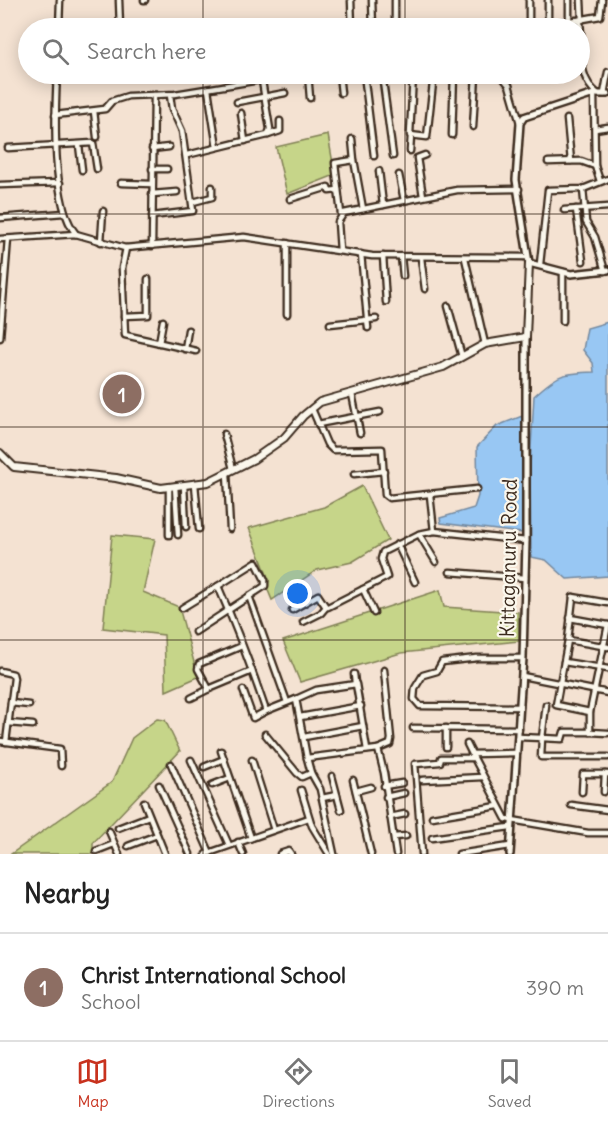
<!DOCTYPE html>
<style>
:root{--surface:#fff;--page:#f2f2f2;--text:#222;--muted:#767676;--line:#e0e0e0;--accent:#c8321e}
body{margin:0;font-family:Delius,sans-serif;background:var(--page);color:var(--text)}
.you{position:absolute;left:298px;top:594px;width:21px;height:21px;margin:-15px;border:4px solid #fff;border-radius:50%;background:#1a73e8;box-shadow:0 0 0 9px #1a73e833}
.badge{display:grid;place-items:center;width:39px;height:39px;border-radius:50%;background:var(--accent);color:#fff;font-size:20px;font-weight:700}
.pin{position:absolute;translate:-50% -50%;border:3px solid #fff;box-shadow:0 2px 6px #0006}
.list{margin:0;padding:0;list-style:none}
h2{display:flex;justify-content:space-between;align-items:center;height:78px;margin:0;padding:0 24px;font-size:26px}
h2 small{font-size:20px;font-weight:400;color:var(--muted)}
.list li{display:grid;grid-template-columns:39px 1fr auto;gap:18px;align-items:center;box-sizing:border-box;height:108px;padding:0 24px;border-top:2px solid var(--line)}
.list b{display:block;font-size:22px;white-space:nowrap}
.list p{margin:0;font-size:20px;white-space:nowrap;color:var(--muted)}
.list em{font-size:20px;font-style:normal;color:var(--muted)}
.icon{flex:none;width:33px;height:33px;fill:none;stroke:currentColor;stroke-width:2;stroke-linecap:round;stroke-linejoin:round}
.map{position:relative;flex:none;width:608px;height:854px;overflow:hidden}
.search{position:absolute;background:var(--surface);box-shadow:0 3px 15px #0003;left:18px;right:18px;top:18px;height:66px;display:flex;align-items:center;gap:15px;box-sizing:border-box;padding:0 21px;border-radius:33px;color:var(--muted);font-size:22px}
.sheet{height:186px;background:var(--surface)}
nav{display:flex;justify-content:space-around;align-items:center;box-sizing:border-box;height:84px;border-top:2px solid var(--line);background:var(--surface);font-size:16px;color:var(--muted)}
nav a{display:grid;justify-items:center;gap:3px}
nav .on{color:var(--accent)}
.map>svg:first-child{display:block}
</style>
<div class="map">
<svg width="608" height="854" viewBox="0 0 608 854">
<rect width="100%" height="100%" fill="#f4e2d2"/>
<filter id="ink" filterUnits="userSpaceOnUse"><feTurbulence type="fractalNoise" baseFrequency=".0167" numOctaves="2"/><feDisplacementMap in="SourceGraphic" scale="12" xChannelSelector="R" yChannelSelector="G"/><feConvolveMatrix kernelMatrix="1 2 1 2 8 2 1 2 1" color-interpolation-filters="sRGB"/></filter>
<g filter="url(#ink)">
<g fill="#c6d589" stroke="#808054" stroke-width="1.5">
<polygon points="328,135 335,175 287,194 276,147"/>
<polygon points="362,486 388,540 352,562 317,570 272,600 267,588 269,580 249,528 324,507"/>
<polygon points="112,535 155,539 143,592 179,607 198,677 166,691 164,635 103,628"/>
<polygon points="440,590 444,607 518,612 519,641 401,653 300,682 283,641"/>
<polygon points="157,719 165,720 180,751 93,843 93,854 11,854 112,782 132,738"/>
</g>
<g fill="#98c7f3" stroke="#73889e" stroke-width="1.5">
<path d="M608,322V576L567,579L546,560L531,557L530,466L534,396C558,374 562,373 594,372L593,363L583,350L587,328Z"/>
<polygon points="522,416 522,533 441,523 440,518 474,508 478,496 477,447 497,426"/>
</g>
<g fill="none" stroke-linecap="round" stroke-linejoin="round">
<defs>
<g id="minor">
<polyline points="119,0 120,28"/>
<polyline points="144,0 145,0"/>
<polyline points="351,0 352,28"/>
<polyline points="372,0 373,28"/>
<polyline points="395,0 395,28"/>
<path d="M529,0V27L576,20L580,23C584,49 575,76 598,94"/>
<polyline points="569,0 569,21"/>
<polyline points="581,0 582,20"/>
<polyline points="578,20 600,16 602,0"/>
<polyline points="548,24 548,0"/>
<polyline points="59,28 60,0"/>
<polyline points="478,28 478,27"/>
<path d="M57,74C55,113 51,204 76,234"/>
<polyline points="308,74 310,98"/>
<polyline points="339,74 341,93"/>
<polyline points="364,74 374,156"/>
<polyline points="382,74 393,156"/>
<polyline points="413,74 410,135 427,137 434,74"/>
<polyline points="500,74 509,85 520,123"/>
<polyline points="501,75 548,77 563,74"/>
<polyline points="208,89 217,147"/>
<polyline points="594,94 595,166 600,181"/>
<polyline points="604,94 608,72"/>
<polyline points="154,95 175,94 296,74"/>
<polyline points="237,102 285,93"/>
<polyline points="94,111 97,137"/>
<polyline points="241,113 245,141"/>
<polyline points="55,115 105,109 112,101 128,96 154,95 152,246"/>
<polyline points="567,119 571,161"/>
<polyline points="473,127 476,74"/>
<polyline points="595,129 608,127"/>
<polyline points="268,135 280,131 280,121"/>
<polyline points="452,135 454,74"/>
<polyline points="79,145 82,170"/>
<polyline points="8,148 93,143 97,169"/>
<polyline points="152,149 169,147"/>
<polyline points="410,151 411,136"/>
<polyline points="187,155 268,135 270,129 262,81"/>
<polyline points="354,160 363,209"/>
<polyline points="548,162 581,161 595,166"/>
<polyline points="152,169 167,169"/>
<polyline points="379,171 383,205"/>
<polyline points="399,175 404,200"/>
<polyline points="121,183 152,184"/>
<polyline points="0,185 60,183"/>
<polyline points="583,189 586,222 595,237 605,271"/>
<polyline points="152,194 177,192"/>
<polyline points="423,196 417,158 425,155"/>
<polyline points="290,199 328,187 329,191 338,190"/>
<polyline points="193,202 212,197 212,187"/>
<polyline points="576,209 583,261"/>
<polyline points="564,210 608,207"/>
<polyline points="341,214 335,163 354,160 352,139"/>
<polyline points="152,216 193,211 182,131 172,109 170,95"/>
<polyline points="0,218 64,213"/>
<polyline points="0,239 76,234 125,248 244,237 372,256 528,257"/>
<polyline points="101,242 103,211"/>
<polyline points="287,243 287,314"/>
<polyline points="126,248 122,268 125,335 196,351"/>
<polyline points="340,251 338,222 344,213 457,190 519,189"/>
<polyline points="361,254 368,328"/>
<polyline points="383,256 386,302"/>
<polyline points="401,257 403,276"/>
<polyline points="421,258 425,289"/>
<polyline points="465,258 485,344"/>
<polyline points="540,264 548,190 583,189 608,179"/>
<polyline points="563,272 563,321"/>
<polyline points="448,306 462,357"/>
<polyline points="124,316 148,315 148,279"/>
<polyline points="330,324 376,319"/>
<polyline points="0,338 8,239"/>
<polyline points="159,343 163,321"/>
<polyline points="185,349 188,330"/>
<polyline points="352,394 360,433"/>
<polyline points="312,409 327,444 333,450 382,449 385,495 389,498 477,489"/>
<polyline points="318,424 380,412"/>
<polyline points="224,434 233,469"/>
<polyline points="227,473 230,529"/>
<polyline points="354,474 384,471"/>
<polyline points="195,484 199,529"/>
<polyline points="184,485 186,527"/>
<polyline points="175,486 178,535"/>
<polyline points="430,495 434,531 526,541"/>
<polyline points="419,534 436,562"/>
<polyline points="169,535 169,487"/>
<polyline points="397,544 415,582"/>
<polyline points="450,572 525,578"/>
<polyline points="363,589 374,613"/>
<polyline points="249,596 287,702"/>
<polyline points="573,597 568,640 556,705 590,712"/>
<polyline points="573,597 608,603"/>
<polyline points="182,608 218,586"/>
<polyline points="292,610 318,595 326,607 328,607 387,577 381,559 383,552 419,534 434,531"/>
<polyline points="570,618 608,625"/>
<polyline points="303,622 321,613 326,607"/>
<path d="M195,632L265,586V580L256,562L218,586C236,627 252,669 266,711L296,699L307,758L378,749L384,773L396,854"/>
<polyline points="568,640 608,647"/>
<polyline points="242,646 199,664 198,669 209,689 252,671"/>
<polyline points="564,662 608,669"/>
<polyline points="0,671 13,674 14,678 6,742"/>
<polyline points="354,674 355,683"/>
<polyline points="522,676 608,693"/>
<polyline points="243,690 253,718 266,711"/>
<polyline points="191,698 209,689"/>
<polyline points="296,699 316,690 356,684 367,750"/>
<polyline points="11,703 29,705"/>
<polyline points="546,705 542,738 562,739 564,732 590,732 590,712 608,625"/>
<polyline points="520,707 420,706 414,699 415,688 423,675 437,671 442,662 477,658 523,658"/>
<polyline points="300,717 361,706"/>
<polyline points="8,723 33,725"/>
<polyline points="413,728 519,729"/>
<polyline points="446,728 446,747"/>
<polyline points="590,732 608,733"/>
<polyline points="265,734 297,773 302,777 311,773"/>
<polyline points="304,737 363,726"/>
<polyline points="518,737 542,738 541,757 608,757"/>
<polyline points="0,741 60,749 61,766"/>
<polyline points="467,744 473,756"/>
<polyline points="378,749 390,744 391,739 384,670"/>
<polyline points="221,751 251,838"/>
<polyline points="472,754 517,753"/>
<polyline points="307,758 311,773 320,789 334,854"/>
<polyline points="191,760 229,845"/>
<polyline points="252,760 274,830"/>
<polyline points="171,764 210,853"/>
<polyline points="204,767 224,759"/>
<polyline points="332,776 341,810"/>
<polyline points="353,780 371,854"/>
<polyline points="422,780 483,777"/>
<polyline points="159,785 190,854"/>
<polyline points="212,785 230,778"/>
<polyline points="384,786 402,783"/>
<polyline points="301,790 312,826 329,854"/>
<polyline points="356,791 371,787"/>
<polyline points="582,792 583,774 608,774"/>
<polyline points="604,792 605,774"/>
<polyline points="386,797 404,793"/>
<polyline points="322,798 337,795"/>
<polyline points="144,802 165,854"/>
<polyline points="571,805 608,810"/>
<polyline points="390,817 405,814"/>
<polyline points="432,817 498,806"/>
<polyline points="118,828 149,816"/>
<polyline points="109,831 119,854"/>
<polyline points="394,837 406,836"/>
<polyline points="432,838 510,827"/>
<polyline points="238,842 243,854"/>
<polyline points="128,846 157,835"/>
<polyline points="96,851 114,844"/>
<polyline points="206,854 309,818"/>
<polyline points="280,854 289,851 291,854"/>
<polyline points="422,854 415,764 440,762 441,758 474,758 506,819 588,833 608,833"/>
<polyline points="459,854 510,846"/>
</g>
<g id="tertiary">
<polyline points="608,94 594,94 524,117 520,123 516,180 529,263 571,274 608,270"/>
<polyline points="510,854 523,658 526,541 526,337"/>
</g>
<polyline id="secondary" points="0,453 14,467 116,478 161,488 208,482 254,459 284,438 303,416 320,402 443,367 485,344 526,337 529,263"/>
</defs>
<use href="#minor" stroke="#3b2a1e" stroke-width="9"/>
<use href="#tertiary" stroke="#3b2a1e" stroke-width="10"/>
<use href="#secondary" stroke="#3b2a1e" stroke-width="10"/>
<use href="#minor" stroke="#fbf7ec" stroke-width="4.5"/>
<use href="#tertiary" stroke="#fbf7ec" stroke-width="5"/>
<use href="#secondary" stroke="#fbf7ec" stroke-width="6"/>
</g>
</g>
<path fill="none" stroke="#3b2a1e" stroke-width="1.5" stroke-opacity="0.55" d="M203,0V28M405,0V28M203,74V854M405,74V854M0,214H608M0,427H608M0,640H608"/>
<g text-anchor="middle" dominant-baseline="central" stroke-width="4.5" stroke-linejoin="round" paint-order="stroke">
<g font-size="20" fill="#3b2a1e" stroke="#fbf7ec">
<text transform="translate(508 558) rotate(-89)">Kittaganuru Road</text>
</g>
</g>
</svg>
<div class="you"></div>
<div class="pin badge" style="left:122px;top:394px;background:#8d6e63">1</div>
<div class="search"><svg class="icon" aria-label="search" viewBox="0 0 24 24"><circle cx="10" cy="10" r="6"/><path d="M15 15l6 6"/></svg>Search here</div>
</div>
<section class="sheet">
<h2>Nearby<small></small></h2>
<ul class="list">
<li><span class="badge" style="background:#8d6e63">1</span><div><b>Christ International School</b><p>School</p></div><em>390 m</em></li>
</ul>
</section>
<nav>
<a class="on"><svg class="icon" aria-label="map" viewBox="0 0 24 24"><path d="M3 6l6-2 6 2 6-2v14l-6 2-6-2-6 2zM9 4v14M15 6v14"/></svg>Map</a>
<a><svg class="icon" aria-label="directions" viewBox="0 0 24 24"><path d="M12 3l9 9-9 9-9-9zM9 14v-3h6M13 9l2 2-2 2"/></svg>Directions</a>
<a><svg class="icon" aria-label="saved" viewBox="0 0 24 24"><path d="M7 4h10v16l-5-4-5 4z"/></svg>Saved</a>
</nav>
